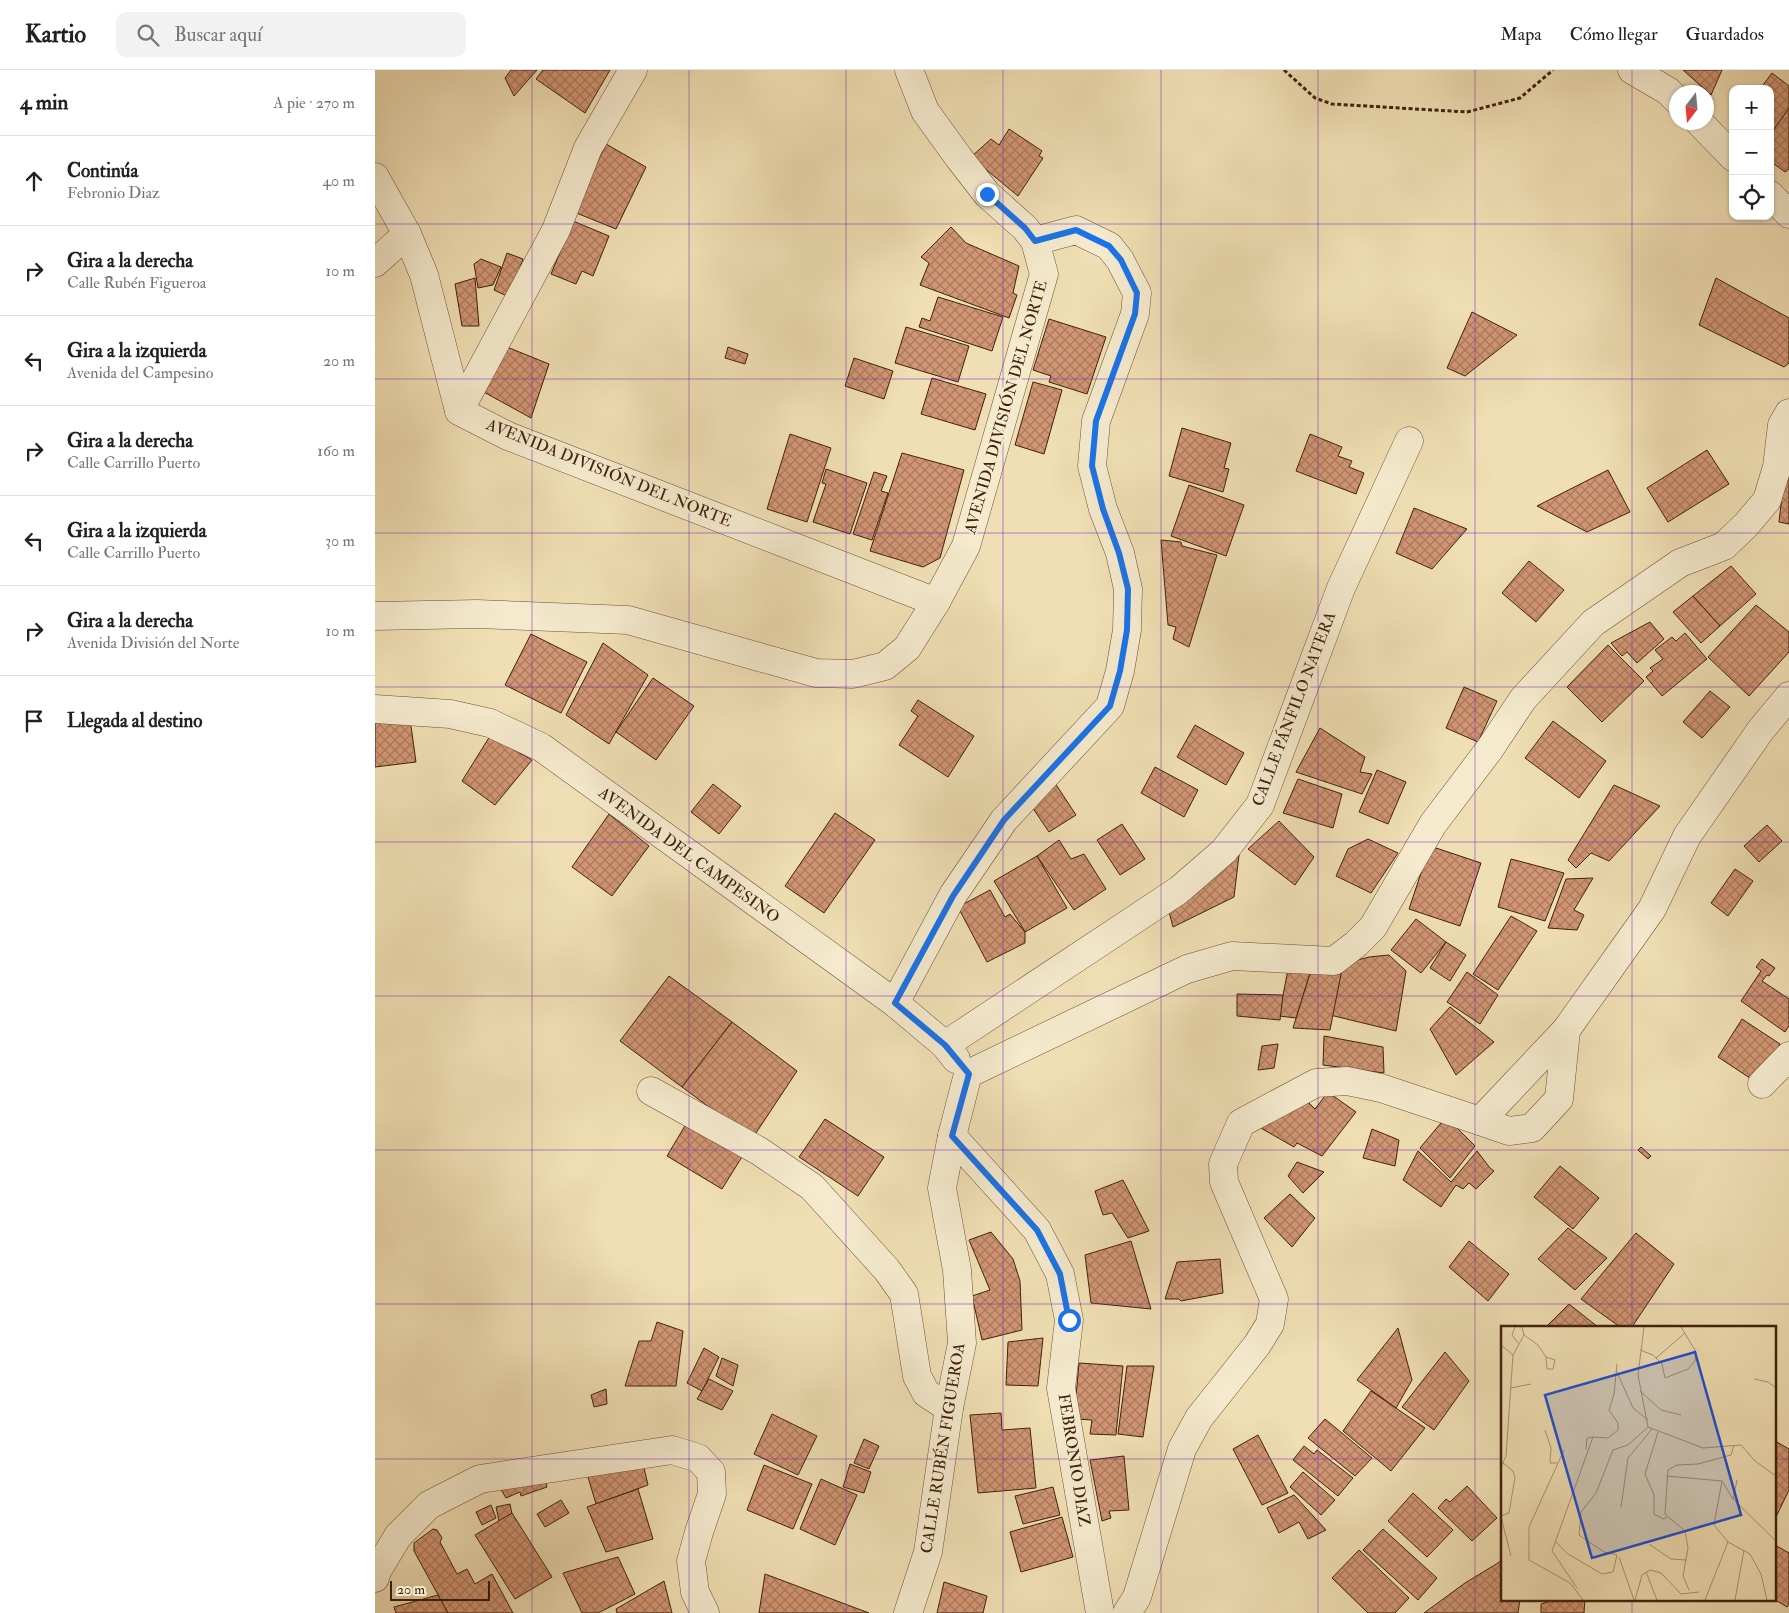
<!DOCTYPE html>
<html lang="es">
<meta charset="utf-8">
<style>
:root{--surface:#fff;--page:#f2f2f2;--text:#202124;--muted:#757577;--line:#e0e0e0}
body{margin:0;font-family:"IM FELL Double Pica",serif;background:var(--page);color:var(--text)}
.controls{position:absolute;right:15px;top:15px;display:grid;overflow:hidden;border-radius:10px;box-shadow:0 1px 4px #0004}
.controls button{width:45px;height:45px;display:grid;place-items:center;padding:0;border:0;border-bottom:1px solid var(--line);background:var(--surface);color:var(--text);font:25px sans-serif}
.compass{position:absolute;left:1294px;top:15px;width:45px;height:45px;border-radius:50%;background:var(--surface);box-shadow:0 1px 4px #0004;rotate:196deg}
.scale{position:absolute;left:15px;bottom:12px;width:100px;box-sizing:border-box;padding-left:5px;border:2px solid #41210d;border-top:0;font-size:14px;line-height:18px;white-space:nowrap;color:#41210d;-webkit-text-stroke:4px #f5eace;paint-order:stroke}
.stop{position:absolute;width:15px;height:15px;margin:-11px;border:4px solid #1a73e8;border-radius:50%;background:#fff}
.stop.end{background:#1a73e8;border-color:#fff;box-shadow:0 1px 5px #0008}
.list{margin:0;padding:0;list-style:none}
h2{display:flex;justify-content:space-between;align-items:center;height:65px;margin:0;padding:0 20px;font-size:21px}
h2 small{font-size:16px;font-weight:400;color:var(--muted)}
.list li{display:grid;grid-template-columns:32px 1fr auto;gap:15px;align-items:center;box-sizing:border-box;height:90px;padding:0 20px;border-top:1px solid var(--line)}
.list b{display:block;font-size:19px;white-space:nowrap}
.list p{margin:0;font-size:16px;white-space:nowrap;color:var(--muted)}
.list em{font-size:16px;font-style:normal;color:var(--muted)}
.icon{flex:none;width:28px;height:28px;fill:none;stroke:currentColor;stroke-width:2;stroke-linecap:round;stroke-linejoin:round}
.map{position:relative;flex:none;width:1414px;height:1543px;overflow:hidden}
header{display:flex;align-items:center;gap:30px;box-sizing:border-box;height:70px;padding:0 25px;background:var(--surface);border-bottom:1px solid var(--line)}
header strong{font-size:24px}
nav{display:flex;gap:28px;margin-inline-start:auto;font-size:18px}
.search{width:350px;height:45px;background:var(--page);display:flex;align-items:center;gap:12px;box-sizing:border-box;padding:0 18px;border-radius:10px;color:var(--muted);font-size:19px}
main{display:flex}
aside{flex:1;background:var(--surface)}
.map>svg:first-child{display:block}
</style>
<header>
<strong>Kartio</strong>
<div class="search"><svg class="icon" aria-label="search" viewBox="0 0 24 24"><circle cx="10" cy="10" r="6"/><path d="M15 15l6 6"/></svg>Buscar aquí</div>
<nav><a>Mapa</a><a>Cómo llegar</a><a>Guardados</a></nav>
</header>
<main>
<aside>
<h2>4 min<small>A pie · 270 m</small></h2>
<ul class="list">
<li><svg class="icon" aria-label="ahead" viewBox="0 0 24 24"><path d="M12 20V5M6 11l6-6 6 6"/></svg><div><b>Continúa</b><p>Febronio Diaz</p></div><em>40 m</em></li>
<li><svg class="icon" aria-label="right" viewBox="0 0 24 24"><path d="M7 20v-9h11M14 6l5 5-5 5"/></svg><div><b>Gira a la derecha</b><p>Calle Rubén Figueroa</p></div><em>10 m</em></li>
<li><svg class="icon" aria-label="left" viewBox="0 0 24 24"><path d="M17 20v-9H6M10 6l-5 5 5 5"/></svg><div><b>Gira a la izquierda</b><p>Avenida del Campesino</p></div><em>20 m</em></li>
<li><svg class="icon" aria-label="right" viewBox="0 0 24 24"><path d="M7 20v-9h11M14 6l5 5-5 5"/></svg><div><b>Gira a la derecha</b><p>Calle Carrillo Puerto</p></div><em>160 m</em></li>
<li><svg class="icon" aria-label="left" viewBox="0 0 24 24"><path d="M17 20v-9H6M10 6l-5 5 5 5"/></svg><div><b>Gira a la izquierda</b><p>Calle Carrillo Puerto</p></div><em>30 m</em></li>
<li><svg class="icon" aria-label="right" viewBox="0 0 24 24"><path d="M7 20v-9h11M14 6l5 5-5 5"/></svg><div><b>Gira a la derecha</b><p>Avenida División del Norte</p></div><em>10 m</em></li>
<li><svg class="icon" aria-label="arrive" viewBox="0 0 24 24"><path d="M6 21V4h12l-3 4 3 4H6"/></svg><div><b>Llegada al destino</b></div></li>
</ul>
</aside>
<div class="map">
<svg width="1414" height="1543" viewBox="0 0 1414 1543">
<defs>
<pattern id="building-cross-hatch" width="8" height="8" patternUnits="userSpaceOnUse" patternTransform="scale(1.25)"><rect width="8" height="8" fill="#d19673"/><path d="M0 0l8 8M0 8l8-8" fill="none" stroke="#ab7a5d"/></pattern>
</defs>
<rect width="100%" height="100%" fill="#f0dfb4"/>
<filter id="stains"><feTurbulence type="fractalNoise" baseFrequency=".004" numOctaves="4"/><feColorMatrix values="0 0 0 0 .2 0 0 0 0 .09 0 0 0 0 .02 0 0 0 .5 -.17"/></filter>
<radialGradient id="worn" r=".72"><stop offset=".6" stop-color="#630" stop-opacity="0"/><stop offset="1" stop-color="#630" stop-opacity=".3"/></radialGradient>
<g fill="url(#building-cross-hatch)" stroke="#41210d">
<polygon points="136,0 162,0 139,26 130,8"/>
<polygon points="168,0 235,0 210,43 161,9"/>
<polygon points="1308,0 1347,0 1336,25"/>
<polygon points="1397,3 1414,16 1414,38 1395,65 1395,19 1385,19"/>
<polygon points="1414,38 1414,99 1410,102 1395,91 1395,65"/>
<polygon points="634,59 667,81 664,86 668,88 643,126 596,87 616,69 624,75"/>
<polygon points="231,74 271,97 241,159 199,142"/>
<polygon points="198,151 234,166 218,206 207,201 201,214 176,204"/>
<polygon points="576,157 591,173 644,196 638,223 642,225 634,248 545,215 554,193 546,187"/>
<polygon points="132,183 148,189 143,203 132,226 119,220"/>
<polygon points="106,189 126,197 118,215 103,218 99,194"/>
<polygon points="100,208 104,256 87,256 80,214"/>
<polygon points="1341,208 1414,248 1414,293 1409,297 1324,255"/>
<polygon points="563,227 628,247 617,281 544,257 547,248 555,251"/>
<polygon points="1097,242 1142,265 1090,306 1072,298"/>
<polygon points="674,249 731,267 712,324 674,312 676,306 658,300"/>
<polygon points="531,257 594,276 583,312 520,293"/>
<polygon points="127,275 174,294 156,348 107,321"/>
<polygon points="353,277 373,284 370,294 350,288"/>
<polygon points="479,288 518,301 509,329 470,316"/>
<polygon points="557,308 611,324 600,360 546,344"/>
<polygon points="658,312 687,320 669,384 640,375"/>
<polygon points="807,358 856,373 849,398 854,399 848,422 794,406"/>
<polygon points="415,364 456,378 432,452 392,439"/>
<polygon points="935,364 967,377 963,386 977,391 974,397 989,403 981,424 921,401"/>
<polygon points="1332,380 1354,414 1293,452 1272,418"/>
<polygon points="1412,382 1414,383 1414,454 1404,452"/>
<polygon points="527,383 589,400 565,488 548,497 495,481"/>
<polygon points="451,399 492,413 475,464 438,452 451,414 447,413"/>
<polygon points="1233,400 1255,442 1212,462 1162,436"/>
<polygon points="499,402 512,406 506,421 513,423 497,470 478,464"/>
<polygon points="814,415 869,435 851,486 796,466"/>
<polygon points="1039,438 1092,459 1057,499 1021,483"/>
<polygon points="786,470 806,472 807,476 842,485 814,577 798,569 801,557 793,555"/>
<polygon points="1154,491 1189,520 1161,552 1127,523"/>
<polygon points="1356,496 1381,524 1345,556 1318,526"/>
<polygon points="1318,526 1345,556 1326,573 1298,542"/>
<polygon points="1381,535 1414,562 1414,582 1374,626 1333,587"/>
<polygon points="1275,552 1289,569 1262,593 1252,582 1247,586 1236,573"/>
<polygon points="1310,563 1332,589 1287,626 1271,607 1278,601 1275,598 1288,589 1280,580 1297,567 1301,571"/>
<polygon points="156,564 212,592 186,643 130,615"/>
<polygon points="228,573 273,605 234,674 191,645"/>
<polygon points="1233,575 1269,611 1227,652 1192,617"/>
<polygon points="278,608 319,636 281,690 241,662"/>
<polygon points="1089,617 1122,631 1103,672 1071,658"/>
<polygon points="1335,621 1355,637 1327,668 1308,652"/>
<polygon points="543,630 599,666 573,707 524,675 543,646 536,641"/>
<polygon points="35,649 41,692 0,697 0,653"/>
<polygon points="1178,651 1231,691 1204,728 1150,688"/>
<polygon points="820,655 869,683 851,715 802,687"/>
<polygon points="945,658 990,687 985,702 997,704 987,724 921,702"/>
<polygon points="115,666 157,690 120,735 87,711"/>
<polygon points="780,697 823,720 809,747 766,723"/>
<polygon points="1002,700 1031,712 1013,754 984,742"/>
<polygon points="923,709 967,724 958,758 908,743"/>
<polygon points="678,710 701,745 674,762 651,728"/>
<polygon points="338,714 366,736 344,764 316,742"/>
<polygon points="1239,715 1285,736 1234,791 1216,783 1201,798 1193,790"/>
<polygon points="460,743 500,770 449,843 410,816"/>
<polygon points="234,744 274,776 237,826 197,797"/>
<polygon points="904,751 939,787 920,815 873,779"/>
<polygon points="747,754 770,789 745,805 722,770"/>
<polygon points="1392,755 1407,771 1384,792 1369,776"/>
<polygon points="993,769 1023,783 996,823 961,806 973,779"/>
<polygon points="684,770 696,789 709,784 731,819 699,840 662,786"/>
<polygon points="1055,776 1106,793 1085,856 1034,839"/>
<polygon points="864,785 859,827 798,857 792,834 822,812"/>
<polygon points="662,786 692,838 650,862 619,811"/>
<polygon points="1136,789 1189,803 1170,851 1123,837"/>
<polygon points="1360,799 1378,811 1353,846 1336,833"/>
<polygon points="1218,808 1199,840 1209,845 1202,860 1173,858 1191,809"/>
<polygon points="615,820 630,847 635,844 650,862 650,873 612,892 583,837"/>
<polygon points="1136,846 1162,861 1123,920 1098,904"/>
<polygon points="1041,849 1071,872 1046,903 1016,880"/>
<polygon points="1071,872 1091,885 1075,911 1055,898"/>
<polygon points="1014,885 1031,901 1021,961 955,945 968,894 994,887"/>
<polygon points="1387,889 1400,898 1394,906 1392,905 1387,911 1414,929 1414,956 1410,962 1366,931 1386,901 1381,897"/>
<polygon points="914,894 938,894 921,948 904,946"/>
<polygon points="938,894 968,894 955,960 918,958"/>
<polygon points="1092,902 1123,925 1105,954 1072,932"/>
<polygon points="294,906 357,952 307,1017 245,971"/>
<polygon points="862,924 908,925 905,950 862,946"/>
<polygon points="1075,937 1119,972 1081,1005 1055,959"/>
<polygon points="1367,949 1405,974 1381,1012 1343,987"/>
<polygon points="357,952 422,1001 377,1069 307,1017"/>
<polygon points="949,966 1008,977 1009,1003 948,995"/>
<polygon points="903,974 899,998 883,1000 887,976"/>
<polygon points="957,1025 981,1042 947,1086 922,1073 919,1077 884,1057 928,1027 940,1039 950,1026"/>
<polygon points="1071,1047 1100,1076 1075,1108 1045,1078"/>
<polygon points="314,1049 370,1082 347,1119 292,1086"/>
<polygon points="450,1049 509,1087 483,1126 424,1087"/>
<polygon points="997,1059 1024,1070 1020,1096 988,1088"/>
<polygon points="1266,1077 1276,1086 1273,1089 1263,1080"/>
<polygon points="1043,1081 1076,1112 1102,1081 1115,1098 1119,1101 1101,1119 1094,1113 1088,1119 1081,1115 1066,1137 1028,1110"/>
<polygon points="922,1092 949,1102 928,1123 913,1106"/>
<polygon points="1185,1096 1224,1128 1198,1159 1159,1127"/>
<polygon points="748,1110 774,1161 753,1168 737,1143 728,1145 720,1121"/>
<polygon points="915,1124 940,1148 917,1177 889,1148"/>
<polygon points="1193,1158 1232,1188 1200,1220 1163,1189"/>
<polygon points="616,1162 638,1189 645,1211 647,1260 607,1270 597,1226 615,1220 594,1170"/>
<polygon points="1261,1163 1299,1194 1257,1257 1245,1257 1206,1229"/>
<polygon points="756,1171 776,1239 716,1233 710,1185"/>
<polygon points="1094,1171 1134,1204 1113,1231 1074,1197"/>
<polygon points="845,1189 848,1223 806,1231 804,1229 790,1229 802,1192"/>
<polygon points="1194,1234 1223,1257 1171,1257"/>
<polygon points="282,1252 308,1261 301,1316 250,1316 264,1271 276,1271"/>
<polygon points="1023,1258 1037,1310 1021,1338 982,1310"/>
<polygon points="668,1268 663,1316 631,1315 633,1272"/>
<polygon points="329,1278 344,1287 327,1321 312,1313"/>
<polygon points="1070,1282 1094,1311 1059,1360 1027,1337"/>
<polygon points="347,1288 363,1295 358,1316 341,1306"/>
<polygon points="704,1293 748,1296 741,1365 715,1364 717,1350 699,1349"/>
<polygon points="752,1296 779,1296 768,1367 743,1364"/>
<polygon points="334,1309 358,1321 347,1340 322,1329"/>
<polygon points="231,1319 232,1334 219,1337 216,1325"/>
<polygon points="996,1321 1050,1358 1016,1401 968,1361"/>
<polygon points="626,1343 627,1360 655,1358 661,1418 603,1423 595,1345"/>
<polygon points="397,1344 442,1366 423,1405 379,1384"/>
<polygon points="950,1349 997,1388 980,1406 933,1368"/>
<polygon points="883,1365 913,1423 887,1435 858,1379"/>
<polygon points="489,1369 504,1376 494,1399 479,1393"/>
<polygon points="1400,1371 1414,1379 1414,1420 1400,1449"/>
<polygon points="929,1376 939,1384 942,1380 978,1408 963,1426 918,1390"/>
<polygon points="266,1385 273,1415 221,1434 210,1397"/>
<polygon points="749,1386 754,1440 734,1441 736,1448 727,1451 715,1390"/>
<polygon points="475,1394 496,1402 489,1423 468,1417"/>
<polygon points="389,1395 437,1414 418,1459 372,1440"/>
<polygon points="168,1401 172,1417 146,1426 145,1422 131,1428 120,1409"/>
<polygon points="928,1402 960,1430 946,1445 915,1417"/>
<polygon points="446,1409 482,1425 460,1475 425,1459"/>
<polygon points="1092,1416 1122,1448 1097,1471 1063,1438 1071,1429 1075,1432"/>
<polygon points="678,1417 685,1445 648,1454 640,1426"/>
<polygon points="263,1419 278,1469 231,1482 212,1437"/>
<polygon points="1038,1423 1078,1460 1052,1487 1013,1451"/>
<polygon points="919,1425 951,1460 933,1469 924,1452 904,1463 892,1438"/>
<polygon points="186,1430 194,1443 170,1457 162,1444"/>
<polygon points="135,1434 137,1444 124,1451 121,1437"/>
<polygon points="116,1435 121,1448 107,1455 101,1442"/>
<polygon points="137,1443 177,1507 140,1529 100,1465"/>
<polygon points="687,1447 698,1487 646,1502 635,1462"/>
<polygon points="58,1459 62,1460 67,1468 65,1472 82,1504 92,1499 100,1514 117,1504 138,1543 73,1543 39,1481 39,1473"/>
<polygon points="1008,1459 1062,1508 1043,1530 988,1480"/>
<polygon points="1400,1475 1414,1483 1414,1534 1412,1537 1399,1529 1400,1529"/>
<polygon points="984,1480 1034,1528 1020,1543 993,1543 957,1508"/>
<polygon points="243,1487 260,1524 223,1543 207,1543 188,1503"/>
<polygon points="1128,1488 1128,1529 1145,1529 1143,1543 1049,1543 1090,1513 1123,1493"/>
<polygon points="390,1504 494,1543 384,1543"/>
<polygon points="289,1511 297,1543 242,1543 241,1539"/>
<polygon points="569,1512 612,1526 608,1543 562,1543"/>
<polygon points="63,1525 73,1543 21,1543 19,1537"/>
<polygon points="1173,1529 1210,1529 1209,1543 1166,1543 1166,1534 1173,1532"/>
</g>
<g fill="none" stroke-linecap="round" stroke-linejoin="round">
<defs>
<g id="street">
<polyline points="1257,0 1293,21 1302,30"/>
<polyline points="1324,52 1358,87"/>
<polyline points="0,107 32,164 49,205 84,341 133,366 561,532"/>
<polyline points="1395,125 1414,144"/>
<polyline points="0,193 32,164"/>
<polyline points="84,341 181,160 213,78 258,0"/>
<polyline points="0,546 102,544 253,550 441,603 478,604 510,596 532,578 561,532 591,476 669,204 660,171 650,158 612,124 584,88 550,41 534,0"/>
<polyline points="0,639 75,644 115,653 166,677 520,933 570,975 581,989"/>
<polyline points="520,933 578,825 629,750 735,636 745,601 752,560 753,519 745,483 728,439 717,396 721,351 760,244 762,223 745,190 734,176 701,160 660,171"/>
<polyline points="570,975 804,820 849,781 885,735 966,518 1034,371"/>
<polyline points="593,1004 812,899 857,886 959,891 981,874 998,857 1058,754 1114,680 1148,629 1218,553 1305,493 1349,476 1371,455 1392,430 1402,397 1407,355 1414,343"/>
<polyline points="1387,1014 1414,986"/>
<polyline points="276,1021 384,1081 437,1117 512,1200 529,1224 542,1306 551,1323 574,1338"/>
<polyline points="1105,1051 1134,1061 1157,1058 1184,1029 1191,960"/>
<polyline points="577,1066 662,1160 685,1204 694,1250 686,1318 725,1543"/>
<polyline points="0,1508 2,1501 23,1466 54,1435 105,1409 297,1380 323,1388 336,1402 337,1424 324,1462 316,1491 320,1522 330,1543"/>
<polyline points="533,1543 553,1482 574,1338 587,1273 582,1200 567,1118 577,1066 593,1004"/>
<polyline points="752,1543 762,1527 807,1379 824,1348 882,1275 895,1254 899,1229 849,1112 848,1094 866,1053 941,1013 972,1011 1006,1018 1105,1051 1191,960 1277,839 1312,766 1385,661 1414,626"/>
</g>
</defs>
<use href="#street" stroke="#6d5037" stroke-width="29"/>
<polyline stroke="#41210d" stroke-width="3" stroke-dasharray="4 2.5" stroke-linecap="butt" points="909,0 940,28 957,34 1092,42 1145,28 1178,0"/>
<use href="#street" stroke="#f5eace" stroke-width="28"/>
</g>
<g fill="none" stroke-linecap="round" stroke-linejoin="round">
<polyline stroke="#1a73e8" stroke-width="6" points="612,124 650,158 660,171 701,160 734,176 746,190 762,223 760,244 721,351 717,396 728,439 744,483 753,519 752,560 745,601 735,636 629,750 578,826 520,933 570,975 594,1004 577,1066 662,1160 685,1204 694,1250"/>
</g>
<path fill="none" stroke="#7b2cbf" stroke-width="1" stroke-opacity="0.55" d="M157,0V1543M314,0V1543M471,0V1543M628,0V1543M786,0V1543M943,0V1543M1100,0V1543M1257,0V1257M0,154H1414M0,309H1414M0,463H1414M0,617H1414M0,772H1414M0,926H1414M0,1080H1414M0,1234H1414M0,1389H1128M1400,1389H1414M1257,1529V1543"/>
<g text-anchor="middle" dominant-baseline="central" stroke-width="4.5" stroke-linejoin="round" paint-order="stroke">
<g font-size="16" fill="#41210d" stroke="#f5eace">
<text transform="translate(631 337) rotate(-74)">AVENIDA DIVISIÓN DEL NORTE</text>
<text transform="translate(234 403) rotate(22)">AVENIDA DIVISIÓN DEL NORTE</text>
<text transform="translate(919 639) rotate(-69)">CALLE PÁNFILO NATERA</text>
<text transform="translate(314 785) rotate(36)">AVENIDA DEL CAMPESINO</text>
<text transform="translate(568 1378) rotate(-81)">CALLE RUBÉN FIGUEROA</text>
<text transform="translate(699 1390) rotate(81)">FEBRONIO DIAZ</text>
</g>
</g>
<g transform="translate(1126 1256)">
<rect width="275" height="275" fill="#f0dfb4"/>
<path fill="none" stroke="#aa9371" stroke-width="1" d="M14,1L11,9L17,17M143,1L137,49L147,101M23,9L37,19L45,31L46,43H52L54,34L45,31M0,19L12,29M139,24L152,29L161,38L164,52L187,43L194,35L195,26L180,1M155,32L184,7M115,44L132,82L147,94M253,53L267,56L275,62M10,62L30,58M139,65L160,84L180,89M147,101L202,122L240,119L254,135L275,150M44,104L50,122L49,137H56M157,106L144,148L153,169V188L162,193L166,191M85,123L86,112L92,111M63,124L28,201V234L69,257L82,274M0,141L5,130L12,29L23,9L21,1M165,150L221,155L232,173L275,215M221,155L213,199L227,216L249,228L260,248L266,274M232,173L236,154M120,181L127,132L151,103M0,190L8,187L14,151L12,145L2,137M0,191L10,230M54,215L67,228L101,248L112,246L116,229L103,226L78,209L80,186L95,167L112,124L127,119L147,101M148,218L170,233L185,234M118,231L133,274M145,246L156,274M76,262L51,225L92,111L107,112L117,104V97L108,84L113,68L116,38M188,264L182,250L187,222L184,205L164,188L167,144L176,139L197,138L230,129L233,119M134,274L141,249L149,244L160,247L180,268L198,266M204,274L227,216M234,274L243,224"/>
<path fill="#1d4ed8" fill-opacity="0.15" stroke="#1d4ed8" stroke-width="2.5" d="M194,26L240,189L91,232L44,69Z"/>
<rect width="275" height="275" fill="none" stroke="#41210d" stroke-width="2.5"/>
</g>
<rect width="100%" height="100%" filter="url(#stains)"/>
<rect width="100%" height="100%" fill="url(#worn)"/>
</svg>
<div class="controls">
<button>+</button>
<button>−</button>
<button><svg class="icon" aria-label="locate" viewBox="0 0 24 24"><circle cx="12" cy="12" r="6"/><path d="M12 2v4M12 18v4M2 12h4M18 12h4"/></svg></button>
</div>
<svg class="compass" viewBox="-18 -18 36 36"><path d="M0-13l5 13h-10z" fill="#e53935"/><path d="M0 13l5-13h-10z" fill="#757577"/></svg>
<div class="scale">20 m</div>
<div class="stop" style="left:694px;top:1250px"></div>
<div class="stop end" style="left:612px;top:124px"></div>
</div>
</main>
